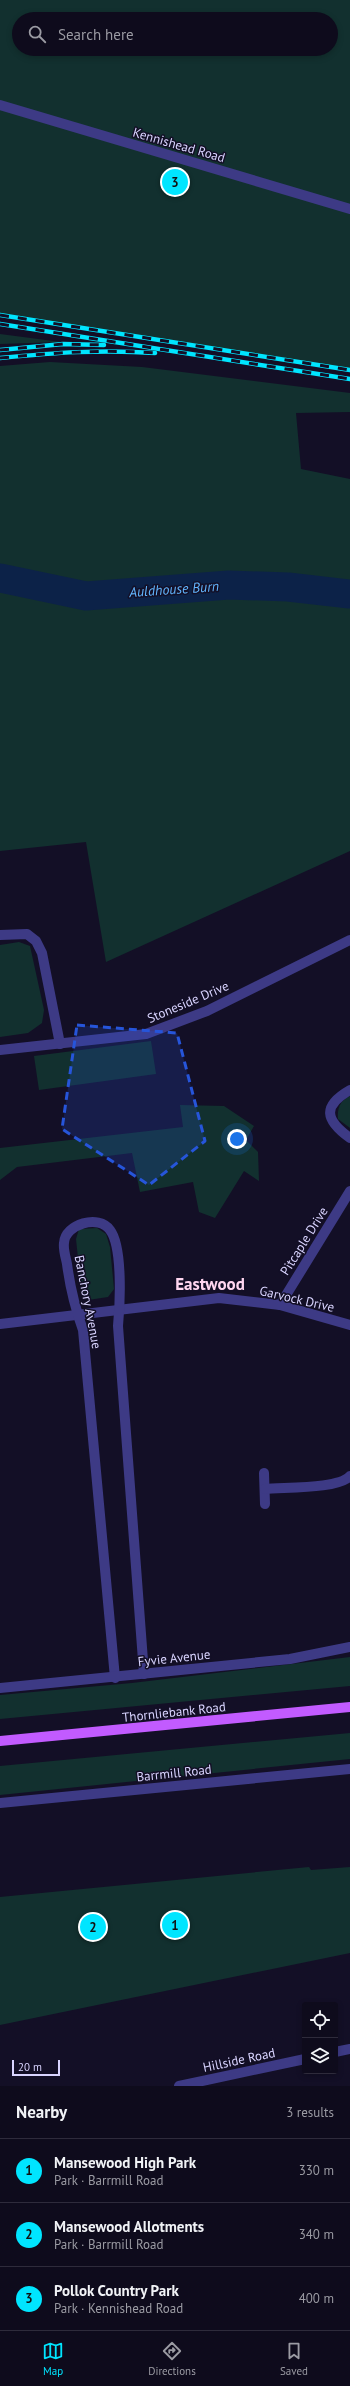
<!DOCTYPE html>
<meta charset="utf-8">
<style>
:root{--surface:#0e0b1c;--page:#1c1929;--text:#f1f3f6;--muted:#9b9ba3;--line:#2e2b3b;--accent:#00e5ff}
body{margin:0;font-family:"PT Sans",sans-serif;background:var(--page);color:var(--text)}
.controls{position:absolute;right:12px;bottom:12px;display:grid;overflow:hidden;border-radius:4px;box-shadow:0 2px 6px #0003}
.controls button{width:36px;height:36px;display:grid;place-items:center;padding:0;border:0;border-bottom:1px solid var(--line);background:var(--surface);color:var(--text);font:20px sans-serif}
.scale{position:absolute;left:12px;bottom:10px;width:48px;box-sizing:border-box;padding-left:4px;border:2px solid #d9d4ff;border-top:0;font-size:11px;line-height:14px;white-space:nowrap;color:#d9d4ff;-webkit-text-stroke:3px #130f26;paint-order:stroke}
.you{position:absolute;left:237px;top:1139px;width:14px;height:14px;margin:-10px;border:3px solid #fff;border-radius:50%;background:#1a73e8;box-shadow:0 0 0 6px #1a73e833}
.badge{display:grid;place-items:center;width:26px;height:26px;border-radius:50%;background:var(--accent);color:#111;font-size:13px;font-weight:700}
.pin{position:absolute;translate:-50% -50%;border:2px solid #fff;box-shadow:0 1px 4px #0006}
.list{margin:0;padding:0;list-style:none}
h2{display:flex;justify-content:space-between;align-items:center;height:52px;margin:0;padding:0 16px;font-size:17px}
h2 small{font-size:13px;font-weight:400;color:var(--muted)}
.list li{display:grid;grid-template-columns:26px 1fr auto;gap:12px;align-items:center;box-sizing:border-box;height:64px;padding:0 16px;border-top:1px solid var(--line)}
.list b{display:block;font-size:15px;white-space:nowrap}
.list p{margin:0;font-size:13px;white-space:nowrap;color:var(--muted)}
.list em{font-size:13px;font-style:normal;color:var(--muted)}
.icon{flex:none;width:22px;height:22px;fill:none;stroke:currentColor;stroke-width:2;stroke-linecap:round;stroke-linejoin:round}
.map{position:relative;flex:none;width:350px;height:2086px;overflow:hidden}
.search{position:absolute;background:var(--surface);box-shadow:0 2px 6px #0003;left:12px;right:12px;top:12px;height:44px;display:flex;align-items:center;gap:10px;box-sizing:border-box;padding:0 14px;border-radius:22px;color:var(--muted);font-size:15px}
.sheet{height:244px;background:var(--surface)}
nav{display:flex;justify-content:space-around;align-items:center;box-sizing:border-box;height:56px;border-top:1px solid var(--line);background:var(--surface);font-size:11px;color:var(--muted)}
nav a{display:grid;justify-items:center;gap:2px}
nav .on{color:var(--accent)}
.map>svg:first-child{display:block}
</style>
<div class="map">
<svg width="350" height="2086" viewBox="0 0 350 2086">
<rect width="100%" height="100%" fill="#130f26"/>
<g fill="#12302f" fill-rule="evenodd">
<path d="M0,0H350V370L0,315ZM19,19H331V49H19Z"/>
<polygon points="0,334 61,342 0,344"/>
<polygon points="50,362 142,367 350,393 350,412 296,413 301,469 350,479 350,594 229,580 88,586 0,571 0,366"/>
<polygon points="0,583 89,601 214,593 320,598 350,606 350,851 106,962 86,842 0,851"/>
<polygon points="19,942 30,946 44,1010 42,1023 28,1033 0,1037 0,945"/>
<polygon points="151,1041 156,1074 39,1090 34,1056"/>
<path d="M350,1096V1128L338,1119C337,1108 340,1101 350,1096Z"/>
<polygon points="180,1105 224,1106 254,1126 246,1140 258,1152 259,1181 244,1171 215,1218 199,1212 193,1182 140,1192 132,1153 17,1167 0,1180 0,1148 183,1127"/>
<polygon points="97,1228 106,1234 110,1247 114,1289 108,1297 88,1300 82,1296 76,1239 79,1229"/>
<polygon points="350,1657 350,1686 0,1719 0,1695 132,1683"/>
<polygon points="350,1733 350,1759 0,1795 0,1766"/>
<polygon points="309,1867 311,1870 350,1867 350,1953 0,2025 0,1897"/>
</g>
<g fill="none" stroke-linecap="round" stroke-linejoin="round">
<polyline stroke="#0c2248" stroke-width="29" points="0,578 86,596 229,585 288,587 350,594"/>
<g stroke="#3d3a85" stroke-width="10">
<polyline points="0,105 350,209"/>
<polyline points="0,935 27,934 36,941 42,953 60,1044"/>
<polyline points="0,1050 146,1034 207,1011 350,940"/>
<path d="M350,1090C322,1106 325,1120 350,1138"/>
<polyline points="280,1305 350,1191"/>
<polyline points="0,1324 219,1298 280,1305 350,1325"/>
<polyline points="264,1473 265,1504"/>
<path d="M265,1489C284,1487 339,1489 350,1476"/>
<path d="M115,1678L83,1330C75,1308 70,1287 67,1264C66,1258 63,1250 64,1243C65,1224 99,1214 110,1230C123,1247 120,1305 118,1326L144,1674"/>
<polyline points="0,1688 290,1659 350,1647"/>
<polyline points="0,1803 350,1769"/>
<polyline points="335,2052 350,2049"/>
<polyline points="179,2086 305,2059"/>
</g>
<polyline stroke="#c25bff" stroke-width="10" points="0,1741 350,1707"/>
<defs>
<g id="rail">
<polyline points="0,315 350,370"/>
<polyline points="0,324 350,379"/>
<polyline points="0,350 63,344 104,345"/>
<path d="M0,358C52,353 102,349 155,353"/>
</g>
</defs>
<use href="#rail" stroke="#00e5ff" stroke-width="4.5"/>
<use href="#rail" stroke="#130f26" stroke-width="3" stroke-dasharray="9" stroke-linecap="butt"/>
</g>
<path fill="#2655da" fill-opacity="0.2" stroke="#2655da" stroke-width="3" stroke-dasharray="8 5" stroke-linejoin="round" d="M77,1025L177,1033L205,1141L149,1185L62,1129Z"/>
<g text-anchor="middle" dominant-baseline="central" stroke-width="3" stroke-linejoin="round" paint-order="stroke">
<g font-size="13" fill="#d9d4ff" stroke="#130f26">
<text transform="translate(179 145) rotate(16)">Kennishead Road</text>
<text transform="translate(188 1002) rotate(-23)">Stoneside Drive</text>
<text transform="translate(304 1241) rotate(-58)">Pitcaple Drive</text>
<text transform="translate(297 1299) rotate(13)">Garvock Drive</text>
<text transform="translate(88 1302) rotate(79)">Banchory Avenue</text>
<text transform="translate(174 1658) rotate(-6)">Fyvie Avenue</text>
<text transform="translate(174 1712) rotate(-6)">Thornliebank Road</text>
<text transform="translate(174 1773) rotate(-6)">Barrmill Road</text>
<text transform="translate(239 2060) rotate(-12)">Hillside Road</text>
</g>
<g font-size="14" font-style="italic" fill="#62b6ff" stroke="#130f26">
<text transform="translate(174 589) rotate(-4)">Auldhouse Burn</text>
</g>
<g font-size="17" font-weight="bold" fill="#ffd6f0" stroke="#130f26">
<text x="210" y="1284">Eastwood</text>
</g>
</g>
</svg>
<div class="controls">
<button><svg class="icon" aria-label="locate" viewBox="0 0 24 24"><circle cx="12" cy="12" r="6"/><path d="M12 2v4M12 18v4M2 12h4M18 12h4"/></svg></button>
<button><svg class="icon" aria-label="layers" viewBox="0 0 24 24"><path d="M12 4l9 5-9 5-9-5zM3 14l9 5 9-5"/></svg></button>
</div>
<div class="scale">20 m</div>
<div class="you"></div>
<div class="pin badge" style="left:175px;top:1925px">1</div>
<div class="pin badge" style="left:93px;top:1927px">2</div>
<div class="pin badge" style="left:175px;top:182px">3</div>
<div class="search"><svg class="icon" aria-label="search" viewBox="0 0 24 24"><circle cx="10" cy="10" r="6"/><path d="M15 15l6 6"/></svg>Search here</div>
</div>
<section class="sheet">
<h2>Nearby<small>3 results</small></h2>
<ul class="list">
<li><span class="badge">1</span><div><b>Mansewood High Park</b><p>Park · Barrmill Road</p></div><em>330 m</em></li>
<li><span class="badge">2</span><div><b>Mansewood Allotments</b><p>Park · Barrmill Road</p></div><em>340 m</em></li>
<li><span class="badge">3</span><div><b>Pollok Country Park</b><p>Park · Kennishead Road</p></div><em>400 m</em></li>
</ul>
</section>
<nav>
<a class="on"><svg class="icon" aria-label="map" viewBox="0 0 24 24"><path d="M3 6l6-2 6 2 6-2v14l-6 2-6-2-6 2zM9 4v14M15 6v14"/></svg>Map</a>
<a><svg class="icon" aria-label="directions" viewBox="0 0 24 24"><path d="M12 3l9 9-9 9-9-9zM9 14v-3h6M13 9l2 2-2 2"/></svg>Directions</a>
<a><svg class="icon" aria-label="saved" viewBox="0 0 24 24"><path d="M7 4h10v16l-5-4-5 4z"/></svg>Saved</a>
</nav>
